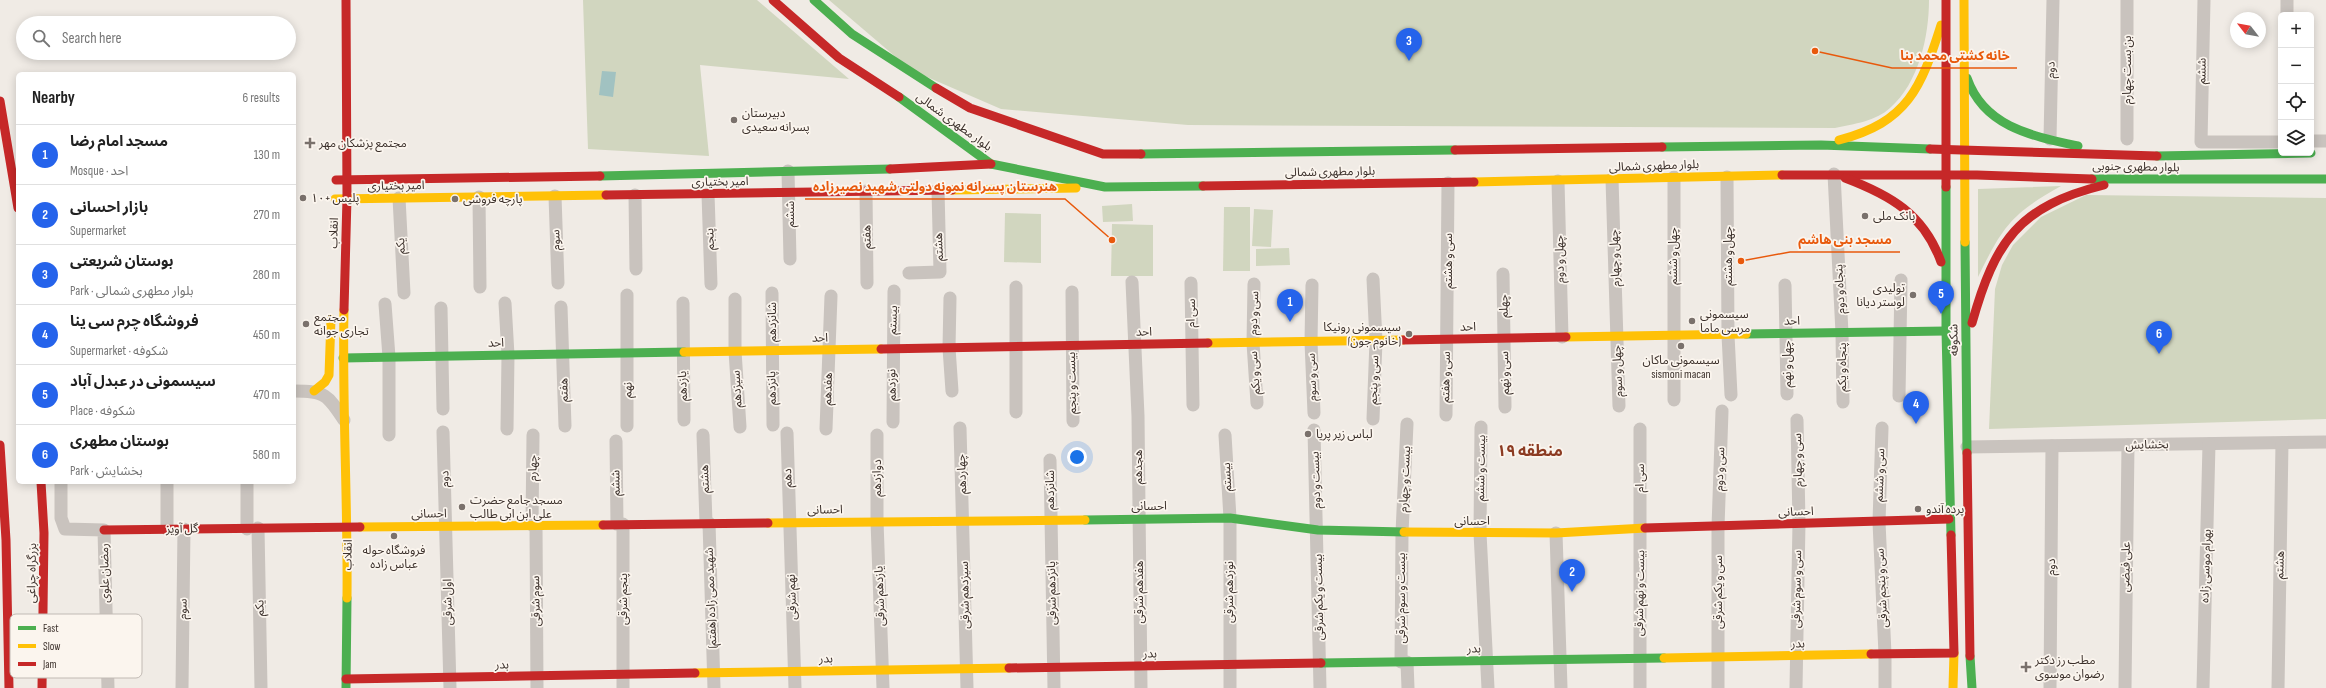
<!DOCTYPE html>
<meta charset="utf-8">
<style>
:root{--surface:#fff;--page:#f2f2f2;--text:#222;--muted:#767676;--line:#e0e0e0;--accent:#2563eb}
body{margin:0;font-family:"Sofia Sans Condensed","Noto Sans Arabic",sans-serif;background:var(--page);color:var(--text)}
.controls{position:absolute;right:12px;top:12px;display:grid;overflow:hidden;border-radius:6px;box-shadow:0 2px 10px #0003}
.controls button{width:36px;height:36px;display:grid;place-items:center;padding:0;border:0;border-bottom:1px solid var(--line);background:var(--surface);color:var(--text);font:20px sans-serif}
.compass{position:absolute;left:2230px;top:12px;width:36px;height:36px;border-radius:50%;background:var(--surface);box-shadow:0 2px 10px #0003;rotate:301deg}
.you{position:absolute;left:1077px;top:457px;width:14px;height:14px;margin:-10px;border:3px solid #fff;border-radius:50%;background:#1a73e8;box-shadow:0 0 0 6px #1a73e833}
.badge{display:grid;place-items:center;width:26px;height:26px;border-radius:50%;background:var(--accent);color:#fff;font-size:13px;font-weight:700}
.pin{position:absolute;translate:-50% -33px;filter:drop-shadow(0 1px 2px #0008)}
.pin::after{content:'';position:absolute;top:21px;width:14px;height:12px;background:inherit;clip-path:polygon(0 0,100% 0,50% 100%)}
.list{margin:0;padding:0;list-style:none}
h2{display:flex;justify-content:space-between;align-items:center;height:52px;margin:0;padding:0 16px;font-size:17px}
h2 small{font-size:13px;font-weight:400;color:var(--muted)}
.list li{display:grid;grid-template-columns:26px 1fr auto;gap:12px;align-items:center;box-sizing:border-box;height:60px;padding:0 16px;border-top:1px solid var(--line)}
.list b{display:block;font-size:15px;white-space:nowrap}
.list p{margin:0;font-size:13px;white-space:nowrap;color:var(--muted)}
.list em{font-size:13px;font-style:normal;color:var(--muted)}
.icon{flex:none;width:22px;height:22px;fill:none;stroke:currentColor;stroke-width:2;stroke-linecap:round;stroke-linejoin:round}
.map{position:relative;flex:none;width:2326px;height:688px;overflow:hidden}
.search{position:absolute;background:var(--surface);box-shadow:0 2px 10px #0003;left:16px;top:16px;width:280px;height:44px;display:flex;align-items:center;gap:10px;box-sizing:border-box;padding:0 14px;border-radius:22px;color:var(--muted);font-size:15px}
.panel{position:absolute;background:var(--surface);box-shadow:0 2px 10px #0003;left:16px;top:72px;width:280px;height:412px;border-radius:6px}
.map>svg:first-child{display:block}
</style>
<div class="map">
<svg width="2326" height="688" viewBox="0 0 2326 688">
<rect width="100%" height="100%" fill="#f0ebe5"/>
<g fill="#d1d6bf">
<polygon points="583,0 757,0 849,79 700,65 709,156 588,149"/>
<path d="M829,0H1929C1929,36 1919,83 1890,108C1876,121 1854,124 1835,128L1188,125L1001,109L911,70Z"/>
<path d="M2061,186C2011,214 2003,226 1978,277V189Z"/>
<polygon points="2086,195 2326,198 2326,419 1989,429 1995,289 2002,265 2013,245 2041,217"/>
<polygon points="1132,204 1133,221 1103,222 1102,206"/>
<polygon points="1224,207 1250,207 1250,271 1223,271"/>
<polygon points="1254,209 1273,210 1271,247 1252,246"/>
<polygon points="1005,213 1041,214 1041,263 1004,262"/>
<polygon points="1112,224 1153,225 1153,276 1111,276"/>
<polygon points="1289,248 1290,265 1256,266 1256,249"/>
</g>
<polygon fill="#a1c2c1" points="602,71 616,72 613,97 599,95"/>
<g fill="none" stroke-linecap="round" stroke-linejoin="round">
<g stroke="#c9c3be" stroke-width="13">
<polyline points="2127,0 2127,139"/>
<polyline points="2204,0 2201,142 2281,142"/>
<polyline points="2287,15 2287,0"/>
<polyline points="2050,139 2053,0"/>
<polyline points="2311,141 2326,141"/>
<polyline points="788,171 790,259"/>
<polyline points="1834,174 1842,333 1843,402"/>
<polyline points="1674,177 1674,400"/>
<polyline points="1727,177 1728,335 1731,395"/>
<polyline points="1612,179 1619,406"/>
<polyline points="1558,181 1562,337"/>
<polyline points="866,191 867,283"/>
<polyline points="708,194 711,284"/>
<polyline points="635,195 636,269"/>
<polyline points="555,196 558,283"/>
<polyline points="479,197 480,287"/>
<polyline points="399,198 404,293"/>
<polyline points="909,273 940,272 938,190"/>
<polyline points="1503,274 1505,407"/>
<polyline points="1132,282 1138,416 1141,688"/>
<polyline points="1191,283 1193,405"/>
<polyline points="1254,284 1253,343 1257,403"/>
<polyline points="1312,285 1311,342 1314,413"/>
<polyline points="1785,285 1787,394"/>
<polyline points="1072,292 1073,421"/>
<polyline points="772,293 773,425"/>
<polyline points="627,295 627,426"/>
<polyline points="950,298 949,348 952,391"/>
<polyline points="735,299 735,351 740,427"/>
<polyline points="505,303 508,355 507,429"/>
<polyline points="683,303 684,420"/>
<polyline points="385,304 389,357 389,435"/>
<polyline points="561,307 565,426"/>
<polyline points="441,308 443,409"/>
<path d="M294,391C325,391 328,395 344,420"/>
<polyline points="1899,396 1901,280"/>
<polyline points="1016,412 1016,287"/>
<polyline points="1446,415 1448,183"/>
<polyline points="1373,419 1376,341 1373,279"/>
<polyline points="893,422 894,291"/>
<polyline points="1481,427 1480,533 1488,688"/>
<polyline points="960,428 967,688"/>
<polyline points="1882,428 1879,522 1885,654 1885,688"/>
<polyline points="826,429 831,296"/>
<polyline points="1314,430 1320,688"/>
<polyline points="443,432 450,688"/>
<polyline points="787,433 795,688"/>
<polyline points="703,435 706,523"/>
<polyline points="877,435 877,521 883,688"/>
<polyline points="1225,435 1230,518 1230,688"/>
<polyline points="616,441 617,524"/>
<polyline points="1967,447 2326,442"/>
<polyline points="1050,460 1054,688"/>
<polyline points="61,482 61,518 65,529 104,530 108,688"/>
<polyline points="167,482 167,529"/>
<polyline points="709,523 714,688"/>
<polyline points="623,524 623,688"/>
<polyline points="532,525 533,435"/>
<polyline points="536,525 537,688"/>
<polyline points="258,528 261,688"/>
<polyline points="247,529 247,482"/>
<polyline points="1556,533 1561,688"/>
<polyline points="1401,662 1402,533 1407,424"/>
<polyline points="1407,662 1408,688"/>
<polyline points="182,688 184,529"/>
<polyline points="1640,688 1640,429"/>
<polyline points="1718,688 1718,527 1722,411"/>
<polyline points="1796,688 1799,523 1797,420"/>
<polyline points="2050,688 2052,446"/>
<polyline points="2125,688 2128,445"/>
<polyline points="2203,688 2209,444"/>
<polyline points="2278,688 2282,443"/>
</g>
<g stroke="#4caf50" stroke-width="9">
<polyline points="814,0 852,34 936,88"/>
<path d="M1967,78C1984,127 2032,136 2078,146"/>
<polyline points="899,97 991,164 1105,187 1203,186"/>
<polyline points="1662,147 1821,145 1930,149"/>
<polyline points="1141,154 1455,150"/>
<polyline points="2157,156 2311,153"/>
<polyline points="600,176 890,169"/>
<polyline points="2092,179 2326,179"/>
<polyline points="1946,187 1946,331 1951,535"/>
<polyline points="1965,242 1967,453"/>
<polyline points="1746,334 1946,331"/>
<polyline points="343,358 684,352"/>
<polyline points="1085,520 1230,518 1318,530 1404,532"/>
<polyline points="1970,656 1972,688"/>
<polyline points="1321,663 1664,658"/>
<polyline points="346,688 347,598"/>
</g>
<g stroke="#ffc107" stroke-width="9">
<polyline points="1964,0 1965,242"/>
<path d="M1839,140C1908,122 1921,88 1941,25"/>
<polyline points="1474,182 1782,175"/>
<polyline points="952,190 1076,188"/>
<polyline points="335,199 606,195"/>
<path d="M344,310C342,406 348,502 347,598"/>
<polyline points="1566,337 1746,334"/>
<polyline points="1208,343 1403,340"/>
<polyline points="684,352 881,349"/>
<polyline points="314,391 325,382 329,375 331,319"/>
<polyline points="768,523 1085,520"/>
<polyline points="360,527 603,525"/>
<polyline points="1404,532 1556,533 1645,528"/>
<polyline points="1664,658 1871,654"/>
<polyline points="695,673 1009,668"/>
<polyline points="1953,688 1954,653"/>
</g>
<g stroke="#c62828" stroke-width="9">
<polyline points="773,0 839,58 899,97"/>
<polyline points="1946,0 1946,187"/>
<polyline points="936,88 970,108 1103,154 1141,154"/>
<polyline points="0,101 18,208"/>
<polyline points="1930,149 2157,156"/>
<polyline points="1455,150 1662,147"/>
<polyline points="890,169 991,164"/>
<polyline points="1782,175 1977,175 2092,179"/>
<path d="M1845,178C1890,195 1924,214 1941,262"/>
<polyline points="336,180 600,176"/>
<polyline points="1203,186 1474,182"/>
<polyline points="606,195 952,190"/>
<polyline points="344,310 347,198 346,0"/>
<path d="M1972,323C1995,241 2019,206 2104,185"/>
<polyline points="1403,340 1566,337"/>
<polyline points="881,349 1208,343"/>
<polyline points="0,445 6,540 9,688"/>
<polyline points="1967,453 1970,656"/>
<polyline points="41,482 44,533 42,688"/>
<polyline points="603,525 768,523"/>
<polyline points="1645,528 1949,519"/>
<polyline points="104,530 360,527"/>
<polyline points="1871,654 1954,653 1951,535"/>
<polyline points="1009,668 1321,663"/>
<polyline points="346,679 695,673"/>
</g>
</g>
<g fill="#7a716c" stroke="#fbf5ee" stroke-width="1.5">
<circle cx="734" cy="120" r="4"/>
<path d="M308 137h4v4h4v4h-4v4h-4v-4h-4v-4h4z"/>
<circle cx="303" cy="198" r="4"/>
<circle cx="455" cy="199" r="4"/>
<circle cx="1865" cy="216" r="4"/>
<circle cx="1913" cy="295" r="4"/>
<circle cx="1692" cy="321" r="4"/>
<circle cx="306" cy="324" r="4"/>
<circle cx="1409" cy="334" r="4"/>
<circle cx="1681" cy="346" r="4"/>
<circle cx="1308" cy="434" r="4"/>
<circle cx="462" cy="507" r="4"/>
<circle cx="1918" cy="509" r="4"/>
<circle cx="394" cy="536" r="4"/>
<path d="M2024 661h4v4h4v4h-4v4h-4v-4h-4v-4h4z"/>
</g>
<g text-anchor="middle" dominant-baseline="central" stroke-width="3.5" stroke-linejoin="round" paint-order="stroke">
<g font-size="12" fill="#3b302b" stroke="#fbf5ee">
<text transform="translate(2051 70) rotate(-89)">دوم</text>
<text transform="translate(2127 70) rotate(-90)">بن بست چهارم</text>
<text transform="translate(2202 71) rotate(-89)">ششم</text>
<text transform="translate(954 122) rotate(36)">بلوار مطهری شمالی</text>
<text transform="translate(1654 166) rotate(-2)">بلوار مطهری شمالی</text>
<text transform="translate(2136 167) rotate(1)">بلوار مطهری جنوبی</text>
<text transform="translate(1330 172) rotate(-1)">بلوار مطهری شمالی</text>
<text transform="translate(720 182) rotate(-1)">امیر بختیاری</text>
<text transform="translate(396 186) rotate(-1)">امیر بختیاری</text>
<text transform="translate(790 214) rotate(-90)">ششم</text>
<text transform="translate(334 233) rotate(-88)">انقلاب</text>
<text transform="translate(867 237) rotate(-91)">هفتم</text>
<text transform="translate(710 239) rotate(-92)">پنجم</text>
<text transform="translate(556 240) rotate(-92)">سوم</text>
<text transform="translate(401 246) rotate(-92)">یکم</text>
<text transform="translate(939 247) rotate(-92)">هشتم</text>
<text transform="translate(1673 256) rotate(-90)">چهل و ششم</text>
<text transform="translate(1728 256) rotate(-90)">چهل و هشتم</text>
<text transform="translate(1615 258) rotate(-92)">چهل و چهارم</text>
<text transform="translate(1560 259) rotate(-91)">چهل و دوم</text>
<text transform="translate(1448 261) rotate(-90)">سی و هشتم</text>
<text transform="translate(1840 289) rotate(-93)">پنجاه و دوم</text>
<text transform="translate(1504 306) rotate(-91)">چهلم</text>
<text transform="translate(1191 313) rotate(-90)">سی ام</text>
<text transform="translate(1254 313) rotate(-88)">سی و دوم</text>
<text transform="translate(893 320) rotate(-88)">بیستم</text>
<text transform="translate(1792 321) rotate(-1)">احد</text>
<text transform="translate(772 322) rotate(-90)">شانزدهم</text>
<text transform="translate(1468 327) rotate(-1)">احد</text>
<text transform="translate(1144 332) rotate(-1)">احد</text>
<text transform="translate(820 338) rotate(-1)">احد</text>
<text transform="translate(1954 340) rotate(-91)">شکوفه</text>
<text transform="translate(496 343) rotate(-1)">احد</text>
<text transform="translate(1787 364) rotate(-90)">چهل و نهم</text>
<text transform="translate(1842 367) rotate(-90)">پنجاه و یکم</text>
<text transform="translate(1618 371) rotate(-92)">چهل و سوم</text>
<text transform="translate(1255 373) rotate(-94)">سی و یکم</text>
<text transform="translate(1505 373) rotate(-91)">سی و نهم</text>
<text transform="translate(1312 377) rotate(-92)">سی و سوم</text>
<text transform="translate(1446 377) rotate(-89)">سی و هفتم</text>
<text transform="translate(1374 380) rotate(-88)">سی و پنجم</text>
<text transform="translate(1072 383) rotate(-91)">بیست و پنجم</text>
<text transform="translate(892 385) rotate(-91)">نوزدهم</text>
<text transform="translate(683 386) rotate(-92)">یازدهم</text>
<text transform="translate(772 388) rotate(-91)">پانزدهم</text>
<text transform="translate(737 389) rotate(-93)">سیزدهم</text>
<text transform="translate(828 389) rotate(-88)">هفدهم</text>
<text transform="translate(564 390) rotate(-91)">هفتم</text>
<text transform="translate(628 390) rotate(-89)">نهم</text>
<text transform="translate(2147 445) rotate(-1)">بخشایش</text>
<text transform="translate(1798 460) rotate(-91)">سی و چهارم</text>
<text transform="translate(1138 467) rotate(-90)">هجدهم</text>
<text transform="translate(533 468) rotate(-89)">چهارم</text>
<text transform="translate(1481 468) rotate(-89)">بیست و ششم</text>
<text transform="translate(1720 469) rotate(-88)">سی و دوم</text>
<text transform="translate(962 474) rotate(-92)">چهاردهم</text>
<text transform="translate(1880 475) rotate(-88)">سی و ششم</text>
<text transform="translate(1227 477) rotate(-93)">بیستم</text>
<text transform="translate(788 478) rotate(-92)">دهم</text>
<text transform="translate(877 478) rotate(-90)">دوازدهم</text>
<text transform="translate(1640 478) rotate(-90)">سی ام</text>
<text transform="translate(445 479) rotate(-92)">دوم</text>
<text transform="translate(705 479) rotate(-92)">هشتم</text>
<text transform="translate(1405 479) rotate(-87)">بیست و چهارم</text>
<text transform="translate(1316 480) rotate(-92)">بیست و دوم</text>
<text transform="translate(616 483) rotate(-91)">ششم</text>
<text transform="translate(1050 490) rotate(-90)">شانزدهم</text>
<text x="1149" y="506">احسانی</text>
<text transform="translate(825 510) rotate(-1)">احسانی</text>
<text transform="translate(1796 512) rotate(-2)">احسانی</text>
<text transform="translate(429 514) rotate(-1)">احسانی</text>
<text x="1472" y="521">احسانی</text>
<text transform="translate(182 529) rotate(-1)">گل آویز</text>
<text transform="translate(348 555) rotate(-89)">انقلاب</text>
<text transform="translate(2280 565) rotate(-89)">هشتم</text>
<text transform="translate(2206 566) rotate(-88)">بهرام موسی زاده</text>
<text transform="translate(2051 567) rotate(-90)">دوم</text>
<text transform="translate(2126 567) rotate(-89)">علی فیضی</text>
<text transform="translate(32 573) rotate(-89)">بزرگراه چراغی</text>
<text transform="translate(105 573) rotate(-91)">رمضان علوی</text>
<text transform="translate(1882 588) rotate(-93)">سی و پنجم شرقی</text>
<text transform="translate(1797 589) rotate(-89)">سی و سوم شرقی</text>
<text transform="translate(1139 592) rotate(-90)">هفدهم شرقی</text>
<text transform="translate(1229 592) rotate(-90)">نوزدهم شرقی</text>
<text transform="translate(1718 592) rotate(-90)">سی و یکم شرقی</text>
<text transform="translate(1052 593) rotate(-91)">پانزدهم شرقی</text>
<text transform="translate(1640 593) rotate(-89)">بیست و نهم شرقی</text>
<text transform="translate(965 595) rotate(-91)">سیزدهم شرقی</text>
<text transform="translate(880 596) rotate(-92)">یازدهم شرقی</text>
<text transform="translate(792 597) rotate(-92)">نهم شرقی</text>
<text transform="translate(1319 597) rotate(-91)">بیست و یکم شرقی</text>
<text transform="translate(711 598) rotate(-92)">شهید ممی زاده (هفتم)</text>
<text transform="translate(1401 598) rotate(-90)">بیست و سوم شرقی</text>
<text transform="translate(623 599) rotate(-90)">پنجم شرقی</text>
<text transform="translate(536 601) rotate(-91)">سوم شرقی</text>
<text transform="translate(448 602) rotate(-91)">اول شرقی</text>
<text transform="translate(260 608) rotate(-91)">یکم</text>
<text transform="translate(183 609) rotate(-89)">سوم</text>
<text transform="translate(1798 644) rotate(-1)">بدر</text>
<text transform="translate(1474 649) rotate(-1)">بدر</text>
<text transform="translate(1150 654) rotate(-1)">بدر</text>
<text transform="translate(826 659) rotate(-1)">بدر</text>
<text transform="translate(502 665) rotate(-1)">بدر</text>
</g>
<g font-size="12" fill="#3b302b" stroke="#fbf5ee" text-anchor="start">
<text x="742" y="113">دبیرستان<tspan x="742" dy="14">پسرانه سعیدی</tspan></text>
<text x="319" y="143">مجتمع پزشکان مهر</text>
<text x="311" y="198">پلیس +۱۰</text>
<text x="463" y="199">پارچه فروشی</text>
<text x="1873" y="216">بانک ملی</text>
<text x="1905" y="288" text-anchor="end">تولیدی<tspan x="1905" dy="14">لوستر دیانا</tspan></text>
<text x="1700" y="314">سیسمونی<tspan x="1700" dy="14">مرسی ماما</tspan></text>
<text x="314" y="317">مجتمع<tspan x="314" dy="14">تجاری جوانه</tspan></text>
<text x="1401" y="327" text-anchor="end">سیسمونی رونیکا<tspan x="1401" dy="14">(خانوم جون)</tspan></text>
<text x="1681" y="360" text-anchor="middle">سیسمونی ماکان<tspan x="1681" dy="14">sismoni macan</tspan></text>
<text x="1316" y="434">لباس زیر پریا</text>
<text x="470" y="500">مسجد جامع حضرت<tspan x="470" dy="14">علی ابن ابی طالب</tspan></text>
<text x="1926" y="509">پرده آندو</text>
<text x="394" y="550" text-anchor="middle">فروشگاه حوله<tspan x="394" dy="14">عباس زاده</tspan></text>
<text x="2035" y="660">مطب رز دکتر<tspan x="2035" dy="14">رضوان موسوی</tspan></text>
</g>
<g font-size="16" font-weight="bold" fill="#8c3b22" stroke="#fbf5ee">
<text x="1530" y="451">منطقه ۱۹</text>
</g>
</g>
<rect x="10" y="614" width="132" height="64" rx="6" fill="#fbf5ee" stroke="#c1bab4" stroke-width="1"/>
<rect x="18" y="626" width="18" height="4" fill="#4caf50"/>
<rect x="18" y="644" width="18" height="4" fill="#ffc107"/>
<rect x="18" y="662" width="18" height="4" fill="#c62828"/>
<g font-size="11" fill="#3b302b">
<text x="43" y="632">Fast</text>
<text x="43" y="650">Slow</text>
<text x="43" y="668">Jam</text>
</g>
<path fill="none" stroke="#e8590c" stroke-width="1.5" d="M1815 51L1892 68H2017M1112 240L1065 199H805M1741 261L1790 252H1900"/>
<g fill="#e8590c" stroke="#fbf5ee" stroke-width="1.5">
<circle cx="1815" cy="51" r="4"/>
<circle cx="1112" cy="240" r="4"/>
<circle cx="1741" cy="261" r="4"/>
</g>
<g font-size="13" text-anchor="middle" font-weight="bold" fill="#e8590c" stroke="#fbf5ee" stroke-width="3.5" stroke-linejoin="round" paint-order="stroke">
<text x="1955" y="60">خانه کشتی محمد بنا</text>
<text x="935" y="191">هنرستان پسرانه نمونه دولتی شهید نصیرزاده</text>
<text x="1845" y="244">مسجد بنی هاشم</text>
</g>
</svg>
<div class="controls">
<button>+</button>
<button>−</button>
<button><svg class="icon" aria-label="locate" viewBox="0 0 24 24"><circle cx="12" cy="12" r="6"/><path d="M12 2v4M12 18v4M2 12h4M18 12h4"/></svg></button>
<button><svg class="icon" aria-label="layers" viewBox="0 0 24 24"><path d="M12 4l9 5-9 5-9-5zM3 14l9 5 9-5"/></svg></button>
</div>
<svg class="compass" viewBox="-18 -18 36 36"><path d="M0-13l5 13h-10z" fill="#e53935"/><path d="M0 13l5-13h-10z" fill="#767676"/></svg>
<div class="you"></div>
<div class="pin badge" style="left:1290px;top:322px">1</div>
<div class="pin badge" style="left:1572px;top:592px">2</div>
<div class="pin badge" style="left:1409px;top:61px">3</div>
<div class="pin badge" style="left:1916px;top:424px">4</div>
<div class="pin badge" style="left:1941px;top:314px">5</div>
<div class="pin badge" style="left:2159px;top:354px">6</div>
<div class="search"><svg class="icon" aria-label="search" viewBox="0 0 24 24"><circle cx="10" cy="10" r="6"/><path d="M15 15l6 6"/></svg>Search here</div>
<section class="panel">
<h2>Nearby<small>6 results</small></h2>
<ul class="list">
<li><span class="badge">1</span><div><b>مسجد امام رضا</b><p>Mosque · احد</p></div><em>130 m</em></li>
<li><span class="badge">2</span><div><b>بازار احسانی</b><p>Supermarket</p></div><em>270 m</em></li>
<li><span class="badge">3</span><div><b>بوستان شریعتی</b><p>Park · بلوار مطهری شمالی</p></div><em>280 m</em></li>
<li><span class="badge">4</span><div><b>فروشگاه چرم سی ینا</b><p>Supermarket · شکوفه</p></div><em>450 m</em></li>
<li><span class="badge">5</span><div><b>سیسمونی در عبدل آباد</b><p>Place · شکوفه</p></div><em>470 m</em></li>
<li><span class="badge">6</span><div><b>بوستان مطهری</b><p>Park · بخشایش</p></div><em>580 m</em></li>
</ul>
</section>
</div>
